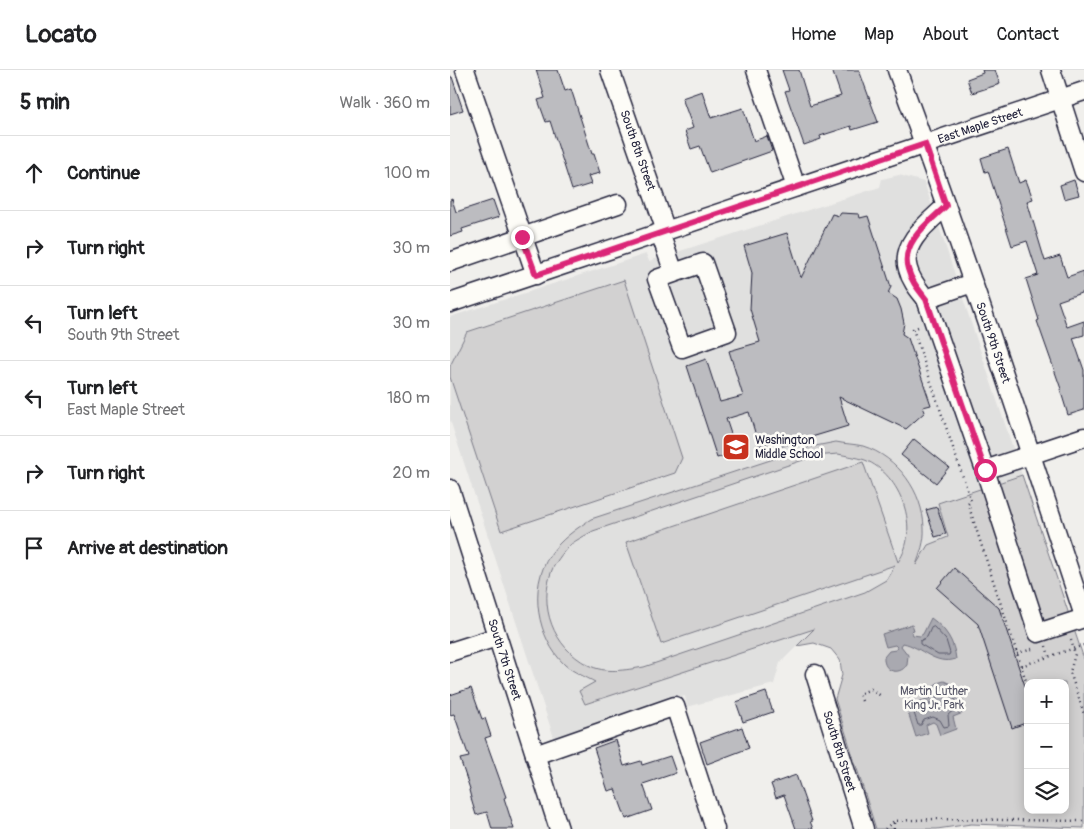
<!DOCTYPE html>
<meta charset="utf-8">
<style>
:root{--surface:#fff;--page:#f6f6f6;--text:#202124;--muted:#757577;--line:#e0e0e0}
body{margin:0;font-family:Pangolin,sans-serif;background:var(--page);color:var(--text)}
.controls{position:absolute;right:15px;bottom:15px;display:grid;overflow:hidden;border-radius:10px;box-shadow:0 2px 12px #0003}
.controls button{width:45px;height:45px;display:grid;place-items:center;padding:0;border:0;border-bottom:1px solid var(--line);background:var(--surface);color:var(--text);font:25px sans-serif}
.stop{position:absolute;width:15px;height:15px;margin:-11px;border:4px solid #db2777;border-radius:50%;background:#fff}
.stop.end{background:#db2777;border-color:#fff;box-shadow:0 1px 5px #0008}
.list{margin:0;padding:0;list-style:none}
h2{display:flex;justify-content:space-between;align-items:center;height:65px;margin:0;padding:0 20px;font-size:21px}
h2 small{font-size:16px;font-weight:400;color:var(--muted)}
.list li{display:grid;grid-template-columns:32px 1fr auto;gap:15px;align-items:center;box-sizing:border-box;height:75px;padding:0 20px;border-top:1px solid var(--line)}
.list b{display:block;font-size:19px;white-space:nowrap}
.list p{margin:0;font-size:16px;white-space:nowrap;color:var(--muted)}
.list em{font-size:16px;font-style:normal;color:var(--muted)}
.icon{flex:none;width:28px;height:28px;fill:none;stroke:currentColor;stroke-width:2;stroke-linecap:round;stroke-linejoin:round}
.map{position:relative;flex:none;width:634px;height:759px;overflow:hidden}
header{display:flex;align-items:center;gap:30px;box-sizing:border-box;height:70px;padding:0 25px;background:var(--surface);border-bottom:1px solid var(--line)}
header strong{font-size:24px}
nav{display:flex;gap:28px;margin-inline-start:auto;font-size:18px}
main{display:flex}
aside{flex:1;background:var(--surface)}
.map>svg:first-child{display:block}
</style>
<header>
<strong>Locato</strong>
<nav><a>Home</a><a>Map</a><a>About</a><a>Contact</a></nav>
</header>
<main>
<aside>
<h2>5 min<small>Walk · 360 m</small></h2>
<ul class="list">
<li><svg class="icon" aria-label="ahead" viewBox="0 0 24 24"><path d="M12 20V5M6 11l6-6 6 6"/></svg><div><b>Continue</b></div><em>100 m</em></li>
<li><svg class="icon" aria-label="right" viewBox="0 0 24 24"><path d="M7 20v-9h11M14 6l5 5-5 5"/></svg><div><b>Turn right</b></div><em>30 m</em></li>
<li><svg class="icon" aria-label="left" viewBox="0 0 24 24"><path d="M17 20v-9H6M10 6l-5 5 5 5"/></svg><div><b>Turn left</b><p>South 9th Street</p></div><em>30 m</em></li>
<li><svg class="icon" aria-label="left" viewBox="0 0 24 24"><path d="M17 20v-9H6M10 6l-5 5 5 5"/></svg><div><b>Turn left</b><p>East Maple Street</p></div><em>180 m</em></li>
<li><svg class="icon" aria-label="right" viewBox="0 0 24 24"><path d="M7 20v-9h11M14 6l5 5-5 5"/></svg><div><b>Turn right</b></div><em>20 m</em></li>
<li><svg class="icon" aria-label="arrive" viewBox="0 0 24 24"><path d="M6 21V4h12l-3 4 3 4H6"/></svg><div><b>Arrive at destination</b></div></li>
</ul>
</aside>
<div class="map">
<svg width="634" height="759" viewBox="0 0 634 759">
<rect width="100%" height="100%" fill="#f0efec"/>
<filter id="ink" filterUnits="userSpaceOnUse"><feTurbulence type="fractalNoise" baseFrequency=".02" numOctaves="2"/><feDisplacementMap in="SourceGraphic" scale="10" xChannelSelector="R" yChannelSelector="G"/><feConvolveMatrix kernelMatrix="1 2 1 2 8 2 1 2 1" color-interpolation-filters="sRGB"/></filter>
<g filter="url(#ink)">
<polygon fill="#e0e0df" points="449,105 474,112 572,405 488,433 498,468 457,510 365,558 330,593 324,614 237,637 235,626 104,668 0,350 0,247 196,184 199,191 430,117 432,109"/>
<g fill="#d2d1d1" stroke="#7a7a86" fill-rule="evenodd">
<polygon points="174,210 232,388 225,403 51,461 0,307 0,296 17,262"/>
<path d="M386,372C395,374 405,374 413,376C448,387 473,422 474,458C475,471 470,484 466,495L478,475L498,467L488,433L572,405L634,589V758L521,754L487,759H426L385,629L392,605L390,590L381,579L364,573L347,576L364,559L135,634L129,621L145,612C136,607 123,602 115,595C87,568 78,518 100,485C111,469 126,459 141,449L360,377ZM388,384C397,386 407,387 415,390C451,404 471,460 448,492L413,392L176,472L211,574L445,495L436,510L415,522L194,597C175,600 156,604 138,595C103,577 88,536 102,500C105,493 112,484 117,478C123,471 135,466 143,461L365,386ZM578,613H615V740H578Z"/>
</g>
<g fill="#a9a9b0" stroke="#737381">
<path d="M481,548C496,559 504,571 506,589C485,596 472,577 453,573L451,576L458,585L457,595C449,606 433,602 434,587L439,581L446,580L447,577L445,575L436,577L432,564L462,554L464,560L461,561L463,565L470,566L473,564Z"/>
<path d="M494,611L503,615L508,625L511,624L513,630L509,631L513,643L503,647L506,659L490,665L486,654L483,652L476,655L478,663L466,667L456,636L483,627C483,616 482,614 494,611Z"/>
</g>
<g fill="none" stroke-linecap="round" stroke-linejoin="round">
<g stroke="#58586a" stroke-width="1">
<polygon points="484,557 496,570 500,583 499,585 488,585 470,574 470,571 477,567 481,558"/>
<path d="M490,617L499,618L505,629L506,638L498,645L499,656L494,657L490,650L483,647L474,650L471,655H468L463,640C476,633 488,637 488,620Z"/>
</g>
</g>
<g fill="#bcbcc0" stroke="#22223b">
<polygon points="86,0 108,0 115,21 121,19 142,84 144,84 150,103 138,106 141,114 122,120 100,51 96,52 88,30 95,28"/>
<polygon points="332,0 349,0 360,36 391,26 382,0 409,0 428,52 402,60 401,56 370,66 371,69 354,75 335,21 339,20"/>
<polygon points="532,0 545,0 550,14 522,23 517,9 533,3"/>
<polygon points="0,7 2,7 13,40 0,44"/>
<polygon points="252,21 261,48 293,38 304,71 317,66 322,81 260,103 250,76 241,79 235,61 243,58 232,28"/>
<polygon points="558,79 569,113 576,110 583,129 577,131 595,191 610,186 617,207 634,201 634,222 608,231 617,257 634,251 634,265 623,268 634,300 634,340 618,345 610,319 611,319 587,251 589,250 576,209 588,205 577,171 562,176 538,101 535,102 531,88"/>
<polygon points="624,110 629,125 614,129 610,115"/>
<polygon points="2,129 6,142 43,130 49,147 12,159 13,162 0,166 0,130"/>
<polygon points="391,143 409,144 410,148 418,146 441,217 438,223 447,229 451,239 454,253 452,264 458,268 481,335 473,337 475,342 456,359 389,327 398,356 332,376 331,369 309,376 299,342 276,349 287,382 267,388 237,296 256,289 270,332 293,326 279,281 310,272 300,239 302,203 294,176 337,163 351,208 382,144 389,146"/>
<polygon points="464,369 499,397 486,413 451,385"/>
<polygon points="487,437 496,464 485,467 476,440"/>
<polygon points="504,498 549,538 578,625 578,652 562,658 528,554 487,518"/>
<polygon points="21,618 32,649 35,648 41,666 35,668 56,727 54,728 64,759 42,759 37,742 26,745 22,732 19,720 20,719 10,689 19,687 4,644 0,645 0,625"/>
<polygon points="316,622 323,642 293,652 286,632"/>
<polygon points="292,657 299,678 257,694 250,672"/>
<polygon points="166,670 174,696 191,691 192,695 220,686 226,703 193,714 202,740 176,749 165,719 158,721 144,678"/>
<polygon points="346,705 362,751 360,751 363,759 346,759 334,725 326,728 321,714"/>
</g>
<g fill="none" stroke-linecap="round" stroke-linejoin="round">
<defs>
<g id="minor">
<polyline points="15,0 86,205"/>
<path id="s1" d="M160,0L216,161"/>
<polyline points="306,0 346,117"/>
<path id="s2" d="M447,0C514,180 574,363 634,546"/>
<polyline points="601,0 634,102"/>
<polyline points="210,163 224,203 207,209 232,278 277,262 253,193 224,203"/>
<polyline points="0,192 168,134"/>
<polyline points="522,213 476,229 535,400 634,367"/>
<path d="M476,229C469,220 461,211 458,199C450,173 479,152 496,136"/>
<path id="s3" d="M0,233L634,21"/>
<polyline points="535,400 588,563 634,548"/>
<path id="s4" d="M0,419L109,759"/>
<polyline points="0,582 47,567"/>
<path id="s5" d="M365,604L414,759"/>
<polyline points="85,685 225,636 265,759"/>
</g>
</defs>
<use href="#minor" stroke="#22223b" stroke-width="21"/>
<g stroke="#22223b" stroke-width="2.5" stroke-dasharray="1 4" stroke-linecap="butt">
<polyline points="468,257 463,259 521,431 518,434 578,617"/>
<polyline points="621,570 625,584 620,602 634,644"/>
<polyline points="596,576 599,586"/>
<polyline points="567,584 582,579"/>
<polyline points="571,596 634,575"/>
<polyline points="412,631 409,624 421,619 431,626"/>
<polyline points="435,759 444,751 485,749 634,751"/>
<polyline points="444,759 444,753"/>
</g>
<use href="#minor" stroke="#fdfcf7" stroke-width="18"/>
</g>
</g>
<g fill="none" stroke-linecap="round" stroke-linejoin="round" filter="url(#ink)">
<path stroke="#db2777" stroke-width="6" d="M72,167L86,205L475,74L496,136C479,152 450,173 458,199C461,211 469,220 476,229L535,400"/>
</g>
<defs>
<symbol id="school-square" viewBox="-11 -11 22 22"><rect x="-9" y="-9" width="18" height="18" rx="4" fill="#c8321e" stroke="#fdfcf7"/><path d="M0-5L7-2L0 1L-7-2ZM-4 1L0 2.5L4 1V4Q0 6-4 4Z" fill="#fff"/></symbol>
</defs>
<g fill-rule="evenodd">
<use href="#school-square" x="270" y="361" width="32" height="32"/>
</g>
<g text-anchor="middle" dominant-baseline="central" stroke-width="5" stroke-linejoin="round" paint-order="stroke">
<g font-size="12" fill="#22223b" stroke="#fdfcf7">
<text stroke="none"><textPath href="#s3" startOffset="559">East Maple Street</textPath></text>
<text stroke="none"><textPath href="#s1" startOffset="85">South 8th Street</textPath></text>
<text stroke="none"><textPath href="#s2" startOffset="289">South 9th Street</textPath></text>
<text stroke="none"><textPath href="#s4" startOffset="179">South 7th Street</textPath></text>
<text stroke="none"><textPath href="#s5" startOffset="81">South 8th Street</textPath></text>
</g>
<g font-size="12" fill="#22223b" stroke="#fdfcf7" text-anchor="start">
<text x="305" y="370">Washington<tspan x="305" dy="14">Middle School</tspan></text>
</g>
<g font-size="12" fill="#575768" stroke="#fdfcf7">
<text x="484" y="621">Martin Luther<tspan x="484" dy="14">King Jr. Park</tspan></text>
</g>
</g>
</svg>
<div class="controls">
<button>+</button>
<button>−</button>
<button><svg class="icon" aria-label="layers" viewBox="0 0 24 24"><path d="M12 4l9 5-9 5-9-5zM3 14l9 5 9-5"/></svg></button>
</div>
<div class="stop" style="left:535px;top:400px"></div>
<div class="stop end" style="left:72px;top:167px"></div>
</div>
</main>
